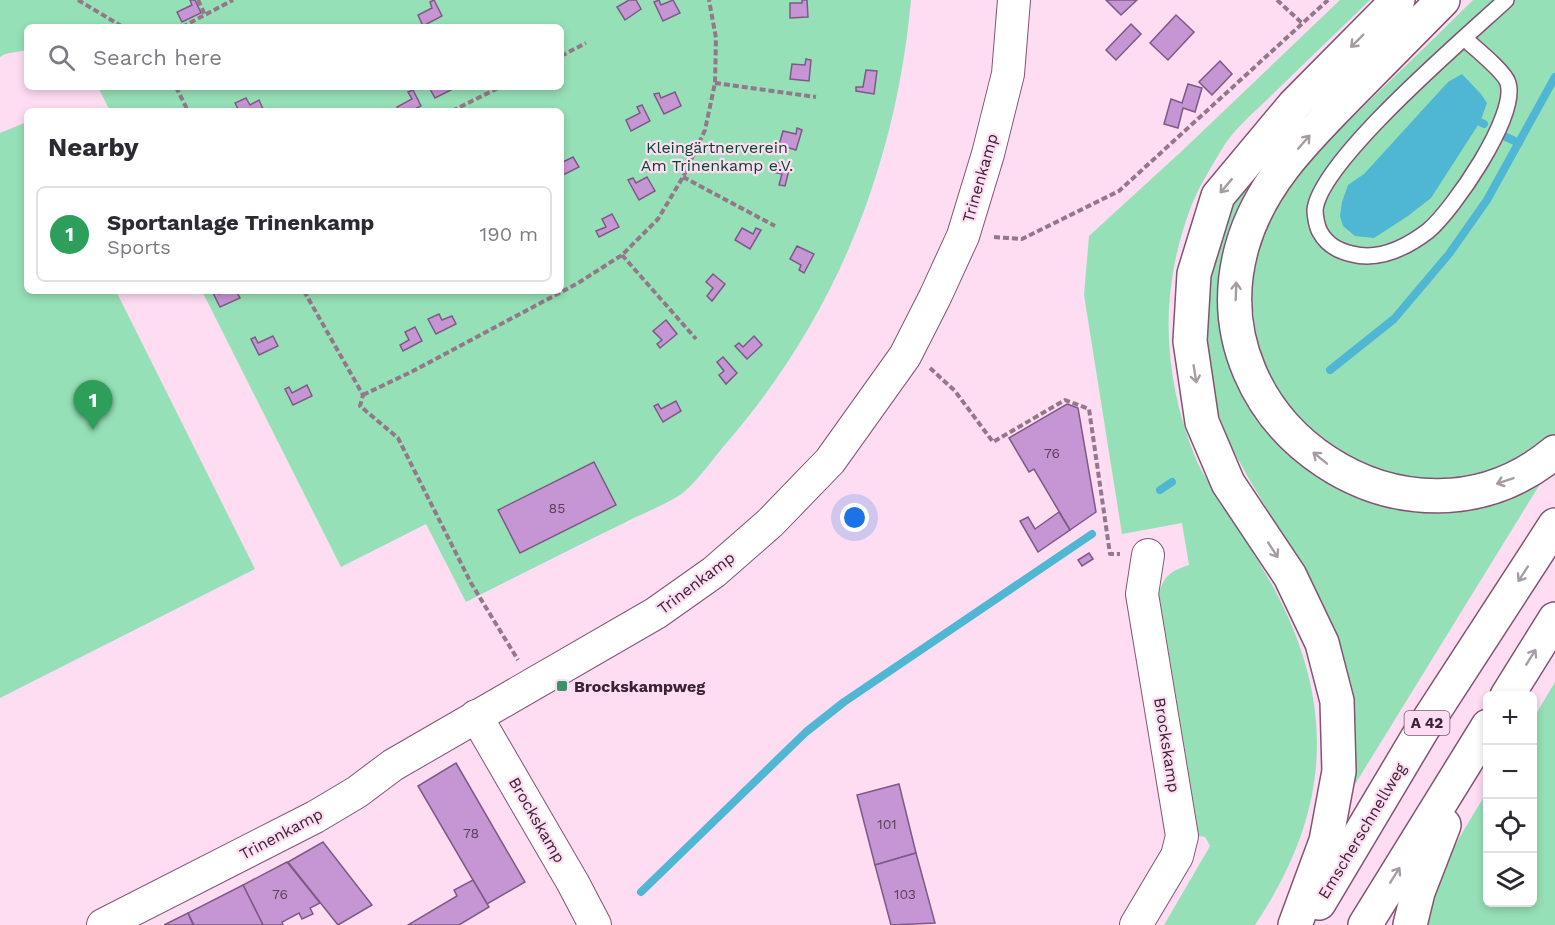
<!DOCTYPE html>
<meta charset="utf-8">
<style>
:root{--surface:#fff;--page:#f7f7f7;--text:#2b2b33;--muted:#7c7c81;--line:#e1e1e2;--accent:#3a9267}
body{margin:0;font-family:"Work Sans",sans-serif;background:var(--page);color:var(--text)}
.controls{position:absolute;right:18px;bottom:18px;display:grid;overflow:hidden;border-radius:9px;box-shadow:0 3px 9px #0003}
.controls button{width:54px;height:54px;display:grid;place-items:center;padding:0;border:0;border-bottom:2px solid var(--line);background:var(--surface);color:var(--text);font:30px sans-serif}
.you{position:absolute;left:855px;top:518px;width:21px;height:21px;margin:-15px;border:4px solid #fff;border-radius:50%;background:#1a73e8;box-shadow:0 0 0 9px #1a73e833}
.badge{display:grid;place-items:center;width:39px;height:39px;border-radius:50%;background:var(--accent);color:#fff;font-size:20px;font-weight:700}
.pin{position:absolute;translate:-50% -50px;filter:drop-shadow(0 2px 3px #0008)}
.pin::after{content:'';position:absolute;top:32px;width:21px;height:18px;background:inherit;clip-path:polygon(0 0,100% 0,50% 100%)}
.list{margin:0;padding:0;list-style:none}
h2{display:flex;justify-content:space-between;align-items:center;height:78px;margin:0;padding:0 24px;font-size:26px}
h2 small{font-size:20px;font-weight:400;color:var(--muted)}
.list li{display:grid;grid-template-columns:39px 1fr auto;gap:18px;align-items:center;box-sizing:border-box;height:96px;margin:0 12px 12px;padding:0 12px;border:2px solid var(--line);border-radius:9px}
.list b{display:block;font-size:22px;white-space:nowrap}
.list p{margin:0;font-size:20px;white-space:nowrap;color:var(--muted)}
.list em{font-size:20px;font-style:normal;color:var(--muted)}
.icon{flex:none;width:33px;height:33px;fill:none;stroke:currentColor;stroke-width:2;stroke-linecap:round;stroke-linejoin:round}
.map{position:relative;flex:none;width:1555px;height:925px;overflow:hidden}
.search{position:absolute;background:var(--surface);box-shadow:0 3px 9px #0003;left:24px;top:24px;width:540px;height:66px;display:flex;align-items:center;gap:15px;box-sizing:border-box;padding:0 21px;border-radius:9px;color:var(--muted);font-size:22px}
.panel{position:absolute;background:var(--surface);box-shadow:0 3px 9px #0003;left:24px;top:108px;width:540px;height:186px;border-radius:9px}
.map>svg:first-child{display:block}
</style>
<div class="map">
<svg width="1555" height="925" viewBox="0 0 1555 925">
<rect width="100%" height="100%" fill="#fedcf2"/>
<g fill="#96e0b7">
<path d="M0,0H911C896,164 837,314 729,440C714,457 701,477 684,492C674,501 639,515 624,523C571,549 519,575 466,602L426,524L341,567L202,291H561V111H110L98,87H561V27H27V50L5,54L0,57Z"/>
<path d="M1340,0H1370C1339,30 1307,61 1276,91C1258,109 1235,127 1222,149C1212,166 1200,185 1192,204C1158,292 1162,378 1198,464C1204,476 1213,488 1220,500C1239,531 1260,562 1277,594C1338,712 1328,816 1255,925H1164L1210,846L1205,837L1199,836L1159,594C1164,575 1171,571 1189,565L1182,523L1122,534L1084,295L1089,236L1184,149Z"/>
<path d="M1473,0H1555V434C1525,455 1481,481 1444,482C1389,482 1328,456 1292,412C1287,406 1283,397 1278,389C1274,382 1267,374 1264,366C1258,351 1256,333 1254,318C1250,290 1251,259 1261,233C1283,180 1326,143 1366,104C1402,69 1438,35 1473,0Z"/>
<polygon points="27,122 27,291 116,291 255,569 0,698 0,133"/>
<path d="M1280,142L1232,361L1353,492L1545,476L1354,786L1350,783C1352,733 1355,688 1339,640C1331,618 1320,598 1308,578C1286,539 1261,501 1239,461C1199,387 1192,293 1227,216C1232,206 1235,195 1241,187C1252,171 1267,157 1280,142Z"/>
<path d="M1555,682V925H1426C1433,876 1462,833 1487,792L1488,902H1532L1533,719Z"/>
</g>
<polygon fill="#4fb6d3" points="1462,74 1481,94 1487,103 1480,122 1431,198 1408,216 1374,238 1355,236 1343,226 1340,216 1342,202 1348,185 1364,174 1448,82"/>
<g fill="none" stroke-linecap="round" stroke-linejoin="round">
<g stroke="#4fb6d3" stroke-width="8">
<polyline points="1480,122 1484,124"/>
<polyline points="1506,137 1519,143"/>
<polyline points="1330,370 1394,319 1449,254 1487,200 1555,77"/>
<polyline points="1160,490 1172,482"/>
<polyline points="641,892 806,732 844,702 1092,534"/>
</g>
</g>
<g fill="#c695d3" stroke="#7d5a86" stroke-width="1.5">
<polygon points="190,0 195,0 201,13 182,22 177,12 192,5"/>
<polygon points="434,0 442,16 423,26 418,15 432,8 430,2"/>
<polygon points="629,0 636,0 641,9 625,20 617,7"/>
<polygon points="659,0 661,5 673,0 680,13 663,21 654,2"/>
<polygon points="802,0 807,0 808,17 790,18 790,3 802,3"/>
<polygon points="1106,0 1137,0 1121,15"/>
<polygon points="1176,15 1194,32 1168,60 1150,43"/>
<polygon points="1131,24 1141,34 1116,60 1106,50"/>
<polygon points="806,59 811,60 809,81 790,79 792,64 805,65"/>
<polygon points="1220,61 1232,74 1212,95 1199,82"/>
<polygon points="866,70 877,71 874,94 856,91 856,87 863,87"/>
<polygon points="1188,84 1202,88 1195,112 1183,108 1178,128 1164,124 1171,99 1182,103"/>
<polygon points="429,87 452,87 453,89 435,98"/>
<polygon points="413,90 421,106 411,111 399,111 397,107 412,99 408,92"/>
<polygon points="675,92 681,106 664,114 654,94 659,93 661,98"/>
<polygon points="246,98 250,105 259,100 263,109 258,111 239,111 235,103"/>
<polygon points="642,105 650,121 631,131 626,120 640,113 637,107"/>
<polygon points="797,128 802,130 796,150 779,145 783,131 796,134"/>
<polygon points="573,157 579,167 561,176 561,163"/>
<polygon points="775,162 790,166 785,186 779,185 782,174 772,172"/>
<polygon points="647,177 655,191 639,200 628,180 633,178 636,183"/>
<polygon points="612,214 619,227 599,237 596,231 606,227 602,219"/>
<polygon points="742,228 753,234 756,228 761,230 750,249 735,240"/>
<polygon points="797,246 814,254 804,273 799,270 801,265 790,259"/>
<polygon points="713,274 725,284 712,301 707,296 713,288 706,282"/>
<polygon points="212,291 218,291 219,294 225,291 236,291 240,298 220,307"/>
<polygon points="439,314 442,320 452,316 456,324 436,334 428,319"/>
<polygon points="666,320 677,334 660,348 657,344 662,340 653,331"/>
<polygon points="415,327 422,341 403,351 400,345 409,340 405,332"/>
<polygon points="273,336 278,346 259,355 251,339 255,337 258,343"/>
<polygon points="754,336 762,345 747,359 735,346 739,343 743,347"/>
<polygon points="723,357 737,373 726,384 719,375 724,371 717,362"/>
<polygon points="307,385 312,396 293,405 285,389 289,387 292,393"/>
<polygon points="676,401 681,411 663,422 654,406 658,404 661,409"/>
<polygon points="1067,404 1078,408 1096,512 1070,530 1034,469 1029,472 1009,438"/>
<polygon points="594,462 616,505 520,553 498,510"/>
<polygon points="1059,512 1070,530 1038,552 1020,521 1028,517 1035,529"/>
<polygon points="1089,553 1093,559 1082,566 1078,560"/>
<polygon points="456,763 525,882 487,904 418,786"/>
<polygon points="899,784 916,853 875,865 857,795"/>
<polygon points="323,842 372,905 338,925 288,862"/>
<polygon points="916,853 935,923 891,925 875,865"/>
<polygon points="287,862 320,903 310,908 313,914 302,919 299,913 282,922 283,925 263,925 243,885"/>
<polygon points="473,880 489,907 459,925 408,925 457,896 454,890"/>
<polygon points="243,885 263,925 194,925 188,913"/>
<polygon points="188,913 193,925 164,925"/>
</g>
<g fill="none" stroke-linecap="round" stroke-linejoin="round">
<defs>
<path id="lane" d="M1464,38C1474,47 1505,72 1508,83C1518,116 1453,210 1428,231C1407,247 1379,261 1352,254C1338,251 1327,245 1320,232C1317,227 1315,216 1315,210C1320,161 1466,37 1506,0"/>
<g id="street">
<polyline points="476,716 573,883 595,925"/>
<polyline points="103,925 315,817 357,792 393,765 656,613 714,572 770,523 830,461 905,356 935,297 963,236 988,154 1008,74 1014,0"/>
<polyline points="1136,925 1177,856 1182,836 1142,594 1148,555"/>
</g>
<g id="highway">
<path d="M1443,0C1413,30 1384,60 1354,90C1309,136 1260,182 1242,247C1192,426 1411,572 1555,452"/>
<polyline points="1507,696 1555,619"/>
<polyline points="1319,903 1422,730 1555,525"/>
<polyline points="1295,925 1326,841 1339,771 1337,701 1322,643 1290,576 1228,483 1202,422 1190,341 1194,274 1218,196 1294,105 1398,0"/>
<polyline points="1365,925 1488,726"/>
<polyline points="1410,925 1418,892 1444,825"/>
</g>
</defs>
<use href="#lane" stroke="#835374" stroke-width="18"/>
<use href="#street" stroke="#835374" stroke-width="34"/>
<use href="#highway" stroke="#835374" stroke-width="36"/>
<g stroke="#93788a" stroke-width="4" stroke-dasharray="6 3" stroke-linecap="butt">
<polyline points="78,0 123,27"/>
<polyline points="198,0 205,15"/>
<polyline points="1277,0 1303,24"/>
<polyline points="182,27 233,0"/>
<polyline points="561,56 586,43"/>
<polyline points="715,83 816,97"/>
<polyline points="176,87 188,111"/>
<polyline points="452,111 500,87"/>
<polyline points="683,177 775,226"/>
<polyline points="994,237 1022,239 1119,191 1328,0"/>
<polyline points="622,255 696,339"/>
<polyline points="304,291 363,395 360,406 398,438 471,583 518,660"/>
<polyline points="930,368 955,391 993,442 1065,400 1089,409 1110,554 1120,554"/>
<polyline points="363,395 413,371 578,283 622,255 658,219 683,177 705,130 715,83 716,38 709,0"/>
</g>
<use href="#lane" stroke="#fff" stroke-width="15"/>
<use href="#street" stroke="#fff" stroke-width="32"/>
<use href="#highway" stroke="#fff" stroke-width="33"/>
</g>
<defs><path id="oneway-shaft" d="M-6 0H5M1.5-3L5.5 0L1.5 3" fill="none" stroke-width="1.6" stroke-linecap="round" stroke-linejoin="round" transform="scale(1.5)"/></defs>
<g stroke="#a69ca3">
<use href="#oneway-shaft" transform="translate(1357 41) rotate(135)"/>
<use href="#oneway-shaft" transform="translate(1304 142) rotate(-49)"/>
<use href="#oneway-shaft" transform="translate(1226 186) rotate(130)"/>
<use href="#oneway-shaft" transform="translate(1236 291) rotate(-88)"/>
<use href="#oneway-shaft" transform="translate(1195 374) rotate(81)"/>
<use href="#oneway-shaft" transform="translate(1320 458) rotate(-141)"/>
<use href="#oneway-shaft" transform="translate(1505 481) rotate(161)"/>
<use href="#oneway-shaft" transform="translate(1273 550) rotate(57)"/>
<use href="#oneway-shaft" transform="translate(1523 574) rotate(123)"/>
<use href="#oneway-shaft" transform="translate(1531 657) rotate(-58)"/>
<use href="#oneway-shaft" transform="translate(1395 875) rotate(-58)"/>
</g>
<rect fill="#3a9267" stroke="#fedcf2" stroke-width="2" x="556" y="680" width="12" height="12" rx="3"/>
<g text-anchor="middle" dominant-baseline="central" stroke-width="4.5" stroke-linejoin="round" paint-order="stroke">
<g font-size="14" fill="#5c405b">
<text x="1052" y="453">76</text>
<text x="557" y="508">85</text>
<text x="887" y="824">101</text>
<text x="471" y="833">78</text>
<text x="280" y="894">76</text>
<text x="905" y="894">103</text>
</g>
<rect fill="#fedcf2" stroke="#745b6c" stroke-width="1.5" x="1404.5" y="711" width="45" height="24" rx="4.5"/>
<g font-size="15" font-weight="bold" fill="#392433">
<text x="1427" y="723">A 42</text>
</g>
<g font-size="16" fill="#05492d" stroke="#fedcf2">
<text x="717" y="147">Kleingärtnerverein<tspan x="717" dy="18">Am Trinenkamp e.V.</tspan></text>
</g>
<g font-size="16" fill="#392433" stroke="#fedcf2">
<text transform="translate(980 178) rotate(-74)">Trinenkamp</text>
<text transform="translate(696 583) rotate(-37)">Trinenkamp</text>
<text transform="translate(1167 745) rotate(81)">Brockskamp</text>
<text transform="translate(537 820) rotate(60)">Brockskamp</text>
<text transform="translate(1362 831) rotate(-59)">Emscherschnellweg</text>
<text transform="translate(281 834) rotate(-28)">Trinenkamp</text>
</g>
<g font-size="16" font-weight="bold" fill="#392433" stroke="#fedcf2" text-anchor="start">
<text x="574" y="686">Brockskampweg</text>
</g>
</g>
</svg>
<div class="controls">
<button>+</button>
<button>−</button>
<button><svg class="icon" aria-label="locate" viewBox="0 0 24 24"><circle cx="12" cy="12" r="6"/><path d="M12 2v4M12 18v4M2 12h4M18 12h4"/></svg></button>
<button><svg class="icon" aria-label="layers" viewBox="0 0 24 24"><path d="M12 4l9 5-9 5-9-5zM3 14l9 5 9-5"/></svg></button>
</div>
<div class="you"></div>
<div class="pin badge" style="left:93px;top:430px;background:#2e9e5b">1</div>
<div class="search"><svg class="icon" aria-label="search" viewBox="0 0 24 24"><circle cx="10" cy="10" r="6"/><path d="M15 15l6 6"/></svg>Search here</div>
<section class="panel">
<h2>Nearby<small></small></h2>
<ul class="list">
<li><span class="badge" style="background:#2e9e5b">1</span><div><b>Sportanlage Trinenkamp</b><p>Sports</p></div><em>190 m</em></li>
</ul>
</section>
</div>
